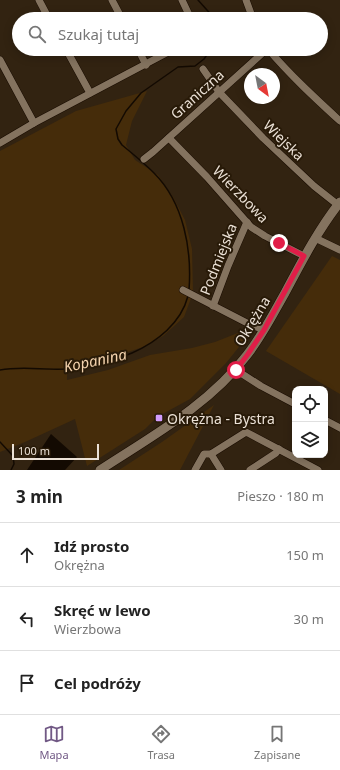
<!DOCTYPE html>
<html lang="pl">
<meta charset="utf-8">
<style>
:root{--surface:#fff;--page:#f2f2f2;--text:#222;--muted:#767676;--line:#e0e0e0;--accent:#715985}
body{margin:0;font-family:"Noto Sans",sans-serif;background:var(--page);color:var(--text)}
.controls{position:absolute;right:12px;bottom:12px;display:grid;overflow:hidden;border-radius:8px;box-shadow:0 2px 10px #0003}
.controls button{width:36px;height:36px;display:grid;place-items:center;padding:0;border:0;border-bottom:1px solid var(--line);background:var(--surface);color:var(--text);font:20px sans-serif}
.compass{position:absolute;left:244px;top:68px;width:36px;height:36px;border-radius:50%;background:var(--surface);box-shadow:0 2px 10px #0003;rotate:148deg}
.scale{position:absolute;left:12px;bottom:10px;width:87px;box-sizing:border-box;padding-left:4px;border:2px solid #ebe1d6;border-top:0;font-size:11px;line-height:14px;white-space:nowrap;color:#ebe1d6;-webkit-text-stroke:3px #281a08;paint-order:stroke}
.stop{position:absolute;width:12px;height:12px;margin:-9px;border:3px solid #e11d48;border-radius:50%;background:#fff}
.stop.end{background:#e11d48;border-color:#fff;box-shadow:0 1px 4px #0008}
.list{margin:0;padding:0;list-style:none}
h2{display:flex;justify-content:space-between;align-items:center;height:52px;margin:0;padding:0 16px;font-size:17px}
h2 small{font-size:13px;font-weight:400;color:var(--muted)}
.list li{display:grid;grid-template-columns:26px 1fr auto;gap:12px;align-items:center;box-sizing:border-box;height:64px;padding:0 16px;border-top:1px solid var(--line)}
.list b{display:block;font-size:15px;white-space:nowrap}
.list p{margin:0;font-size:13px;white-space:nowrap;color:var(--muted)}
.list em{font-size:13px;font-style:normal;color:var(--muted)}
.icon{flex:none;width:22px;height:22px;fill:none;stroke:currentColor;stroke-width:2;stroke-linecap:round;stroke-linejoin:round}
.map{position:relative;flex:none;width:340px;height:470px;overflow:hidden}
.search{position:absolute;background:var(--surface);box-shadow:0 2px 10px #0003;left:12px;right:12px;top:12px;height:44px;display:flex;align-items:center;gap:10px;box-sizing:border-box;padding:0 14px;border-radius:22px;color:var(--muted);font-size:15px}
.sheet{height:244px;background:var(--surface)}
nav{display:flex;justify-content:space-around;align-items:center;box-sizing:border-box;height:56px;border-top:1px solid var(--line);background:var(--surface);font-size:11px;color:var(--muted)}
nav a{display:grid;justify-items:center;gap:2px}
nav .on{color:var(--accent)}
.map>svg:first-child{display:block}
</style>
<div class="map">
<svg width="340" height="470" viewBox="0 0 340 470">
<rect width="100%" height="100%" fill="#322311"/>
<g fill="#452c0a">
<polygon points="147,91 132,121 126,145 135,160 158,175 173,197 185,220 192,249 193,293 184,317 163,336 146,346 128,352 67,367 67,380 108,370 150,355 192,348 215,342 248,329 251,332 226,363 190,399 157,417 145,429 87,466 75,419 25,442 0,452 0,151 76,111"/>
<polygon points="332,256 340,260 340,394 266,351"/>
<polygon points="214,405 180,470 119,470 162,442"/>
</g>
<polygon fill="#130a02" points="51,434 77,457 65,470 27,470"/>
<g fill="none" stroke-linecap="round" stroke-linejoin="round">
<g stroke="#130a02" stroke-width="1.5">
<polyline points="198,0 215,19"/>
<path d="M189,290C192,250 184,203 154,173C144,163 133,154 122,145L118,139L116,129L126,111L141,93L178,67L195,66L204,59L211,49"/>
<path d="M0,370C21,366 43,370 64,369C74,368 84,365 94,363C107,360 120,358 132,353C157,342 181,323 188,296"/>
<polyline points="0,442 13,456 14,464 11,470"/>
</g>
<defs>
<g id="minor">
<polyline points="39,0 49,19"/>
<polyline points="112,0 122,19"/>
<polyline points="182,0 191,19"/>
<polyline points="246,0 253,19"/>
<polyline points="66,49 90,93"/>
<polyline points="138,49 146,65"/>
<path d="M268,49C290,75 315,98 340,121"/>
<polyline points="0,60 34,123"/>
<polyline points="203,69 219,92 263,138 314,186 338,205"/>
<polyline points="169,138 207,177 251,227 265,236 304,256"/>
<polyline points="0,143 34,123 174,49"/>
<polyline points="144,159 153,152 267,49"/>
<polyline points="315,238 340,250"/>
<polyline points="183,290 249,324 264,330"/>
<polyline points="213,306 228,266 247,222"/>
<polyline points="236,370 261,386 295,404"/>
<polyline points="325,420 340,428"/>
<polyline points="211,454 221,470"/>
<polyline points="195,470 204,454 211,454 246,432 318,470"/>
<polyline points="250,470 276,453 279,449"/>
</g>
<path id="tertiary" d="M100,470C152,436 209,405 247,355C262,336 273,314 285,293C302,261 318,230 340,202"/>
</defs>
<use href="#minor" stroke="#190c00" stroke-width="8"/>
<use href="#tertiary" stroke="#190c00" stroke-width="10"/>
<use href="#minor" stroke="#84735f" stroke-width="7"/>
<use href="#tertiary" stroke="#84735f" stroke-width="9"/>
</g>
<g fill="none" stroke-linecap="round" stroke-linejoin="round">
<polyline stroke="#e11d48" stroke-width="5" points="236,370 248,354 264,330 304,256 279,243"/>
</g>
<rect fill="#d29dfd" stroke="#281a08" stroke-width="1.5" x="155" y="414" width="8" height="8" rx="2"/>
<g text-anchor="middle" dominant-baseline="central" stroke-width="4" stroke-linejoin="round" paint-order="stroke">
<g font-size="14" fill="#ebe1d6" stroke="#281a08">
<text transform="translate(197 94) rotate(-42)">Graniczna</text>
<text transform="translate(284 140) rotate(44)">Wiejska</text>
<text transform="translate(241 194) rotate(46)">Wierzbowa</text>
<text transform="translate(218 259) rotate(-68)">Podmiejska</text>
<text transform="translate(252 321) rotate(-59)">Okrężna</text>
</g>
<g font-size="14" fill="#ebe1d6" stroke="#281a08" text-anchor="start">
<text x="167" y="418">Okrężna - Bystra</text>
</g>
<g font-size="15" font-style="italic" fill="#f4d3ae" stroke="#281a08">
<text transform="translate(95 360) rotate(-12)">Kopanina</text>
</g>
</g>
</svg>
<div class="controls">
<button><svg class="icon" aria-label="locate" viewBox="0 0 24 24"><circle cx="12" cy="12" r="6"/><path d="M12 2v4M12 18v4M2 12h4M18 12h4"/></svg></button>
<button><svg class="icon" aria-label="layers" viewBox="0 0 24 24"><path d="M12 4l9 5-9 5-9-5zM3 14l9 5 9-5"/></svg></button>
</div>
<svg class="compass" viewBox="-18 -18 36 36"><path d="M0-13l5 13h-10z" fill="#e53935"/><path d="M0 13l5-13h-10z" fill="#767676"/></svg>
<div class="scale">100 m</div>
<div class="stop" style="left:236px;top:370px"></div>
<div class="stop end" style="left:279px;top:243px"></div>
<div class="search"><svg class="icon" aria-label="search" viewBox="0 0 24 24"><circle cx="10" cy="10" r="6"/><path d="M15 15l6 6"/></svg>Szukaj tutaj</div>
</div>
<section class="sheet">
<h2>3 min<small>Pieszo · 180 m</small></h2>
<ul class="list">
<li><svg class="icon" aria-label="ahead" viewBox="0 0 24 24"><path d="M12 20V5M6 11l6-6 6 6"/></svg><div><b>Idź prosto</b><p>Okrężna</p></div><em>150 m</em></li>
<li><svg class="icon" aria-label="left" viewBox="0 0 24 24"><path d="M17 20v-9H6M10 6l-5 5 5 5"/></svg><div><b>Skręć w lewo</b><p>Wierzbowa</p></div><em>30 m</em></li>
<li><svg class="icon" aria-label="arrive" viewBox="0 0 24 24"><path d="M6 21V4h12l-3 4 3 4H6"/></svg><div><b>Cel podróży</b></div></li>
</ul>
</section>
<nav>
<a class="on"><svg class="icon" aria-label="map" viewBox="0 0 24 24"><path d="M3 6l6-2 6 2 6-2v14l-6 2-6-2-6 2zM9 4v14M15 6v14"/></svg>Mapa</a>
<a><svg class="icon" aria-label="directions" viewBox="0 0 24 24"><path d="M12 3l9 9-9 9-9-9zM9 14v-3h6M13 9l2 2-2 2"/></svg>Trasa</a>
<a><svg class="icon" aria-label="saved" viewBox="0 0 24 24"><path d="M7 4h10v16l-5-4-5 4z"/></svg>Zapisane</a>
</nav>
